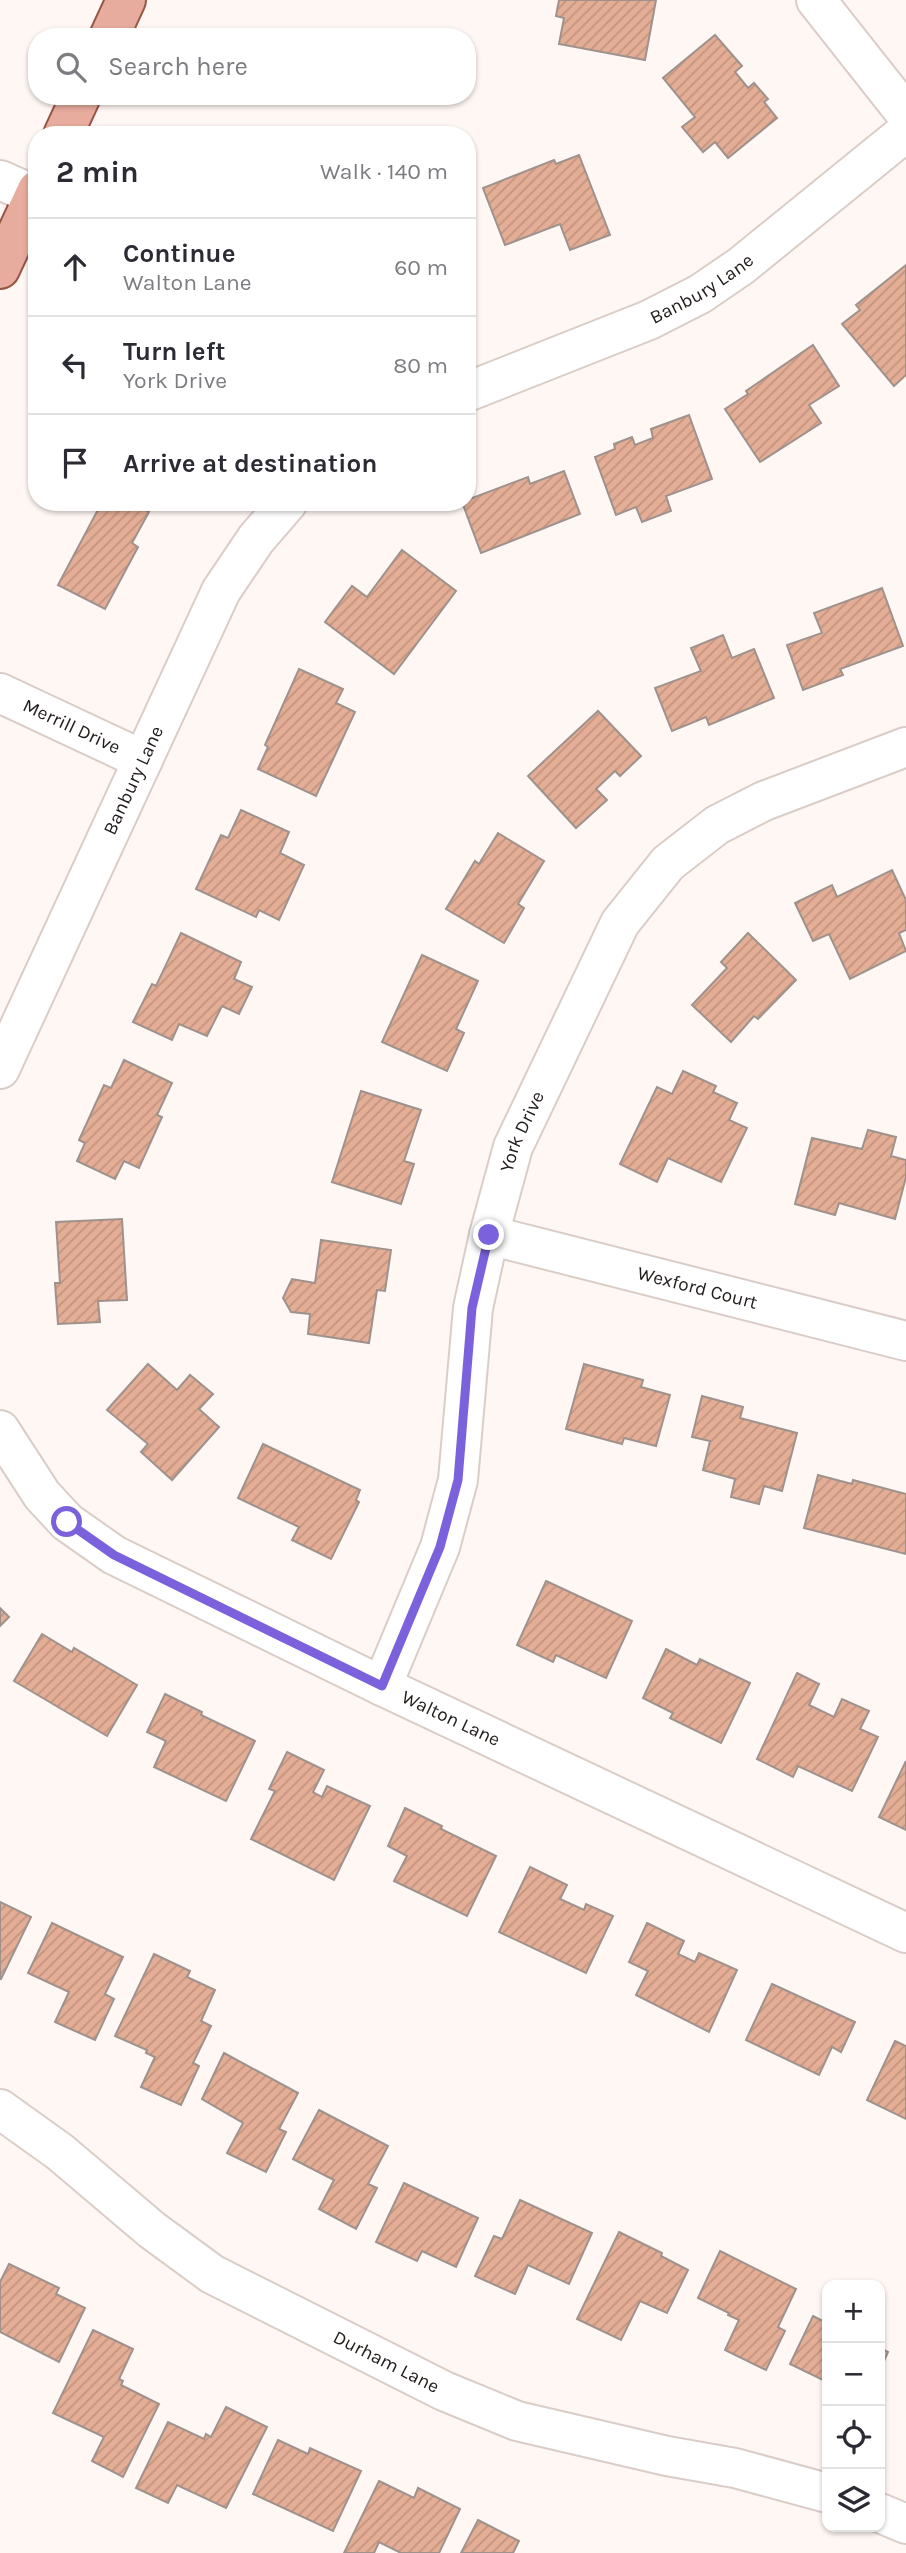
<!DOCTYPE html>
<meta charset="utf-8">
<style>
:root{--surface:#fff;--page:#f2f2f3;--text:#2b2b33;--muted:#7c7c81;--line:#e1e1e2}
body{margin:0;font-family:Karla,sans-serif;background:var(--page);color:var(--text)}
.controls{position:absolute;right:21px;bottom:21px;display:grid;overflow:hidden;border-radius:14px;box-shadow:0 2px 5px #0004}
.controls button{width:63px;height:63px;display:grid;place-items:center;padding:0;border:0;border-bottom:2px solid var(--line);background:var(--surface);color:var(--text);font:35px sans-serif}
.stop{position:absolute;width:21px;height:21px;margin:-16px;border:5px solid #7b62dc;border-radius:50%;background:#fff}
.stop.end{background:#7b62dc;border-color:#fff;box-shadow:0 2px 7px #0008}
.list{margin:0;padding:0;list-style:none}
h2{display:flex;justify-content:space-between;align-items:center;height:91px;margin:0;padding:0 28px;font-size:30px}
h2 small{font-size:23px;font-weight:400;color:var(--muted)}
.list li{display:grid;grid-template-columns:46px 1fr auto;gap:21px;align-items:center;box-sizing:border-box;height:98px;padding:0 28px;border-top:2px solid var(--line)}
.list b{display:block;font-size:26px;white-space:nowrap}
.list p{margin:0;font-size:23px;white-space:nowrap;color:var(--muted)}
.list em{font-size:23px;font-style:normal;color:var(--muted)}
.icon{flex:none;width:38px;height:38px;fill:none;stroke:currentColor;stroke-width:2;stroke-linecap:round;stroke-linejoin:round}
.map{position:relative;flex:none;width:906px;height:2553px;overflow:hidden}
.search{position:absolute;background:var(--surface);box-shadow:0 2px 5px #0004;left:28px;top:28px;width:448px;height:77px;display:flex;align-items:center;gap:18px;box-sizing:border-box;padding:0 24px;border-radius:28px;color:var(--muted);font-size:26px}
.panel{position:absolute;background:var(--surface);box-shadow:0 2px 5px #0004;left:28px;top:126px;width:448px;height:385px;border-radius:28px}
.map>svg:first-child{display:block}
</style>
<div class="map">
<svg width="906" height="2553" viewBox="0 0 906 2553">
<defs>
<pattern id="building-hatch" width="6" height="6" patternUnits="userSpaceOnUse" patternTransform="scale(1.75)"><rect width="6" height="6" fill="#e4ad95"/><path d="M-1 1l2-2M0 6l6-6M5 7l2-2" fill="none" stroke="#c39480"/></pattern>
</defs>
<rect width="100%" height="100%" fill="#fff7f3"/>
<g fill="url(#building-hatch)" stroke="#9f928d" stroke-width="2">
<polygon points="559,0 656,0 645,60 559,44 564,18 556,16"/>
<polygon points="715,35 742,66 735,72 748,88 754,83 768,99 764,102 777,118 728,158 715,142 703,152 682,127 695,117 663,78"/>
<polygon points="579,155 610,235 570,250 560,224 505,245 483,188 554,160 556,164"/>
<polygon points="906,265 906,375 894,386 842,324 860,310 856,305"/>
<polygon points="813,345 839,386 809,405 821,423 760,462 725,409 748,394 746,391"/>
<polygon points="689,415 712,479 666,496 671,511 642,522 636,507 616,515 595,457 615,449 614,444 632,437 635,445 653,438 651,429"/>
<polygon points="564,471 580,514 481,553 462,502 467,502 467,500 528,477 530,484"/>
<polygon points="102,502 130,502 149,512 132,543 138,547 105,609 58,585"/>
<polygon points="402,550 456,591 394,674 325,622 352,586 367,597"/>
<polygon points="882,588 903,646 840,669 843,675 803,690 787,645 822,633 814,613"/>
<polygon points="723,635 732,658 754,649 774,698 709,725 706,717 672,731 655,688 701,671 691,648"/>
<polygon points="299,669 343,689 336,703 355,712 316,796 258,769 268,747 265,745"/>
<polygon points="598,711 641,756 620,776 615,771 596,789 607,800 576,828 528,776"/>
<polygon points="241,810 289,832 280,853 304,865 279,920 259,910 256,917 196,889 221,835 228,838"/>
<polygon points="498,833 544,861 518,904 524,908 504,943 446,909 475,861 479,864"/>
<polygon points="892,870 906,900 906,930 899,933 906,951 850,979 829,934 813,941 795,903 832,885 837,897"/>
<polygon points="181,933 241,962 234,979 252,987 239,1014 222,1006 207,1036 179,1024 172,1040 133,1022 152,984 156,986"/>
<polygon points="748,933 796,980 758,1019 754,1016 731,1042 692,1005 727,968 721,962"/>
<polygon points="422,955 478,981 456,1029 464,1033 447,1071 382,1042"/>
<polygon points="124,1060 172,1083 157,1115 162,1117 139,1168 124,1161 115,1179 77,1161 85,1143 79,1140 104,1085 111,1088"/>
<polygon points="683,1071 716,1086 713,1092 737,1103 729,1120 747,1128 721,1182 668,1158 657,1182 620,1164 657,1087 672,1094"/>
<polygon points="361,1091 421,1110 404,1161 414,1164 401,1204 332,1182"/>
<polygon points="868,1130 896,1137 891,1156 906,1160 906,1177 895,1219 839,1203 835,1215 795,1204 812,1138 862,1149"/>
<polygon points="122,1219 127,1300 98,1301 100,1322 58,1324 55,1283 60,1283 56,1222"/>
<polygon points="321,1240 391,1250 385,1291 377,1290 369,1343 308,1334 310,1314 291,1312 283,1298 292,1279 315,1283"/>
<polygon points="148,1364 177,1390 190,1375 213,1394 199,1409 219,1427 172,1480 141,1452 148,1444 107,1410"/>
<polygon points="584,1364 643,1380 641,1387 670,1395 656,1446 624,1438 622,1444 566,1429"/>
<polygon points="702,1396 743,1407 740,1418 797,1433 782,1491 764,1486 759,1504 731,1497 735,1479 703,1470 710,1441 692,1437"/>
<polygon points="263,1444 360,1490 356,1500 359,1502 331,1559 292,1540 299,1527 238,1498"/>
<polygon points="818,1475 852,1484 853,1480 906,1494 906,1554 804,1528"/>
<polygon points="546,1581 632,1621 606,1678 556,1655 553,1662 517,1645"/>
<polygon points="0,1608 9,1617 0,1626"/>
<polygon points="42,1634 72,1652 74,1648 137,1685 107,1736 14,1681"/>
<polygon points="666,1649 697,1665 700,1659 750,1683 721,1743 670,1718 673,1713 643,1698"/>
<polygon points="797,1673 819,1684 809,1705 834,1717 842,1699 869,1711 860,1729 878,1737 852,1791 798,1766 793,1777 757,1759"/>
<polygon points="165,1694 202,1712 201,1715 255,1741 226,1801 154,1767 166,1741 147,1732"/>
<polygon points="287,1752 324,1770 313,1792 322,1797 327,1786 370,1806 334,1880 251,1839 275,1791 269,1789"/>
<polygon points="906,1761 906,1830 879,1817"/>
<polygon points="405,1808 442,1826 441,1829 496,1856 467,1916 394,1881 407,1856 388,1846"/>
<polygon points="530,1867 567,1885 560,1899 584,1910 586,1904 613,1916 586,1973 499,1932"/>
<polygon points="0,1902 31,1917 1,1979 0,1979"/>
<polygon points="52,1923 123,1957 105,1994 114,1999 95,2040 55,2022 69,1992 28,1973"/>
<polygon points="647,1923 684,1941 678,1954 695,1962 699,1953 737,1970 709,2032 636,1995 648,1971 629,1962"/>
<polygon points="154,1954 190,1971 187,1977 215,1990 201,2021 211,2026 193,2063 199,2066 181,2105 141,2087 155,2057 146,2053 147,2050 115,2036"/>
<polygon points="772,1984 855,2022 841,2052 832,2047 819,2075 746,2040"/>
<polygon points="895,2041 906,2046 906,2119 867,2100"/>
<polygon points="224,2053 298,2093 279,2129 286,2132 266,2172 227,2153 243,2123 202,2099"/>
<polygon points="319,2110 388,2146 368,2184 377,2188 356,2229 319,2209 334,2180 293,2159"/>
<polygon points="404,2183 478,2218 456,2267 422,2251 417,2261 376,2242"/>
<polygon points="520,2200 592,2233 569,2284 528,2265 515,2294 475,2276 494,2236 502,2239"/>
<polygon points="619,2232 662,2253 661,2256 688,2270 667,2313 640,2301 621,2340 577,2319"/>
<polygon points="720,2251 796,2289 778,2327 785,2331 766,2370 725,2350 739,2320 728,2315 729,2313 698,2298"/>
<polygon points="9,2264 59,2288 56,2294 85,2308 59,2362 0,2332 0,2282"/>
<polygon points="813,2316 827,2323 827,2382 790,2364"/>
<polygon points="93,2330 133,2349 119,2379 123,2381 121,2385 159,2404 123,2477 92,2461 104,2437 53,2413"/>
<polygon points="880,2348 888,2352 880,2370"/>
<polygon points="226,2407 267,2427 226,2508 177,2485 168,2503 136,2488 168,2422 204,2439 206,2434 211,2437"/>
<polygon points="278,2440 308,2454 310,2448 361,2471 333,2531 253,2494"/>
<polygon points="379,2481 414,2498 418,2488 460,2509 439,2553 401,2553 379,2542 374,2553 344,2553"/>
<polygon points="478,2520 519,2541 513,2553 461,2553"/>
</g>
<g fill="none" stroke-linecap="round" stroke-linejoin="round">
<defs>
<g id="minor">
<polyline points="816,0 906,114"/>
<polyline points="0,180 34,195"/>
<path id="s1" d="M467,392L649,320L700,294L741,266L906,132"/>
<path id="s2" d="M0,693L143,760"/>
<path id="s3" d="M0,1069L221,591L256,539L288,502"/>
<path id="s4" d="M489,1235L906,1341"/>
<path id="s5" d="M0,1430L42,1495L67,1522L114,1555L382,1686L906,1933"/>
<path id="s6" d="M382,1686L440,1547L458,1480L473,1308L489,1235L513,1147L620,923L668,863L717,825L764,801L906,747"/>
<path id="s7" d="M0,2109L60,2152L152,2230L212,2274L444,2391L517,2421L667,2456L735,2468L827,2493"/>
<polyline points="880,2513 906,2524"/>
</g>
<g id="major">
<polyline points="109,37 126,0"/>
<polyline points="63,135 81,96"/>
<polyline points="0,269 37,190"/>
</g>
</defs>
<use href="#minor" stroke="#dacdc7" stroke-width="42"/>
<use href="#major" stroke="#975546" stroke-width="42"/>
<use href="#minor" stroke="#fff" stroke-width="38"/>
<use href="#major" stroke="#e7ac9e" stroke-width="38"/>
</g>
<g fill="none" stroke-linecap="round" stroke-linejoin="round">
<polyline stroke="#7b62dc" stroke-width="9" points="67,1522 114,1555 382,1686 440,1547 458,1480 472,1308 489,1235"/>
</g>
<g text-anchor="middle" dominant-baseline="central" stroke-width="5" stroke-linejoin="round" paint-order="stroke">
<g font-size="19" fill="#211c1a" stroke="#fff">
<text stroke="none"><textPath href="#s1" startOffset="257">Banbury Lane</textPath></text>
<text stroke="none"><textPath href="#s2" startOffset="79">Merrill Drive</textPath></text>
<text stroke="none"><textPath href="#s3" startOffset="318">Banbury Lane</textPath></text>
<text stroke="none"><textPath href="#s6" startOffset="576">York Drive</textPath></text>
<text stroke="none"><textPath href="#s4" startOffset="215">Wexford Court</textPath></text>
<text stroke="none"><textPath href="#s5" startOffset="546">Walton Lane</textPath></text>
<text stroke="none"><textPath href="#s7" startOffset="464">Durham Lane</textPath></text>
</g>
</g>
</svg>
<div class="controls">
<button>+</button>
<button>−</button>
<button><svg class="icon" aria-label="locate" viewBox="0 0 24 24"><circle cx="12" cy="12" r="6"/><path d="M12 2v4M12 18v4M2 12h4M18 12h4"/></svg></button>
<button><svg class="icon" aria-label="layers" viewBox="0 0 24 24"><path d="M12 4l9 5-9 5-9-5zM3 14l9 5 9-5"/></svg></button>
</div>
<div class="stop" style="left:67px;top:1522px"></div>
<div class="stop end" style="left:489px;top:1235px"></div>
<div class="search"><svg class="icon" aria-label="search" viewBox="0 0 24 24"><circle cx="10" cy="10" r="6"/><path d="M15 15l6 6"/></svg>Search here</div>
<section class="panel">
<h2>2 min<small>Walk · 140 m</small></h2>
<ul class="list">
<li><svg class="icon" aria-label="ahead" viewBox="0 0 24 24"><path d="M12 20V5M6 11l6-6 6 6"/></svg><div><b>Continue</b><p>Walton Lane</p></div><em>60 m</em></li>
<li><svg class="icon" aria-label="left" viewBox="0 0 24 24"><path d="M17 20v-9H6M10 6l-5 5 5 5"/></svg><div><b>Turn left</b><p>York Drive</p></div><em>80 m</em></li>
<li><svg class="icon" aria-label="arrive" viewBox="0 0 24 24"><path d="M6 21V4h12l-3 4 3 4H6"/></svg><div><b>Arrive at destination</b></div></li>
</ul>
</section>
</div>
